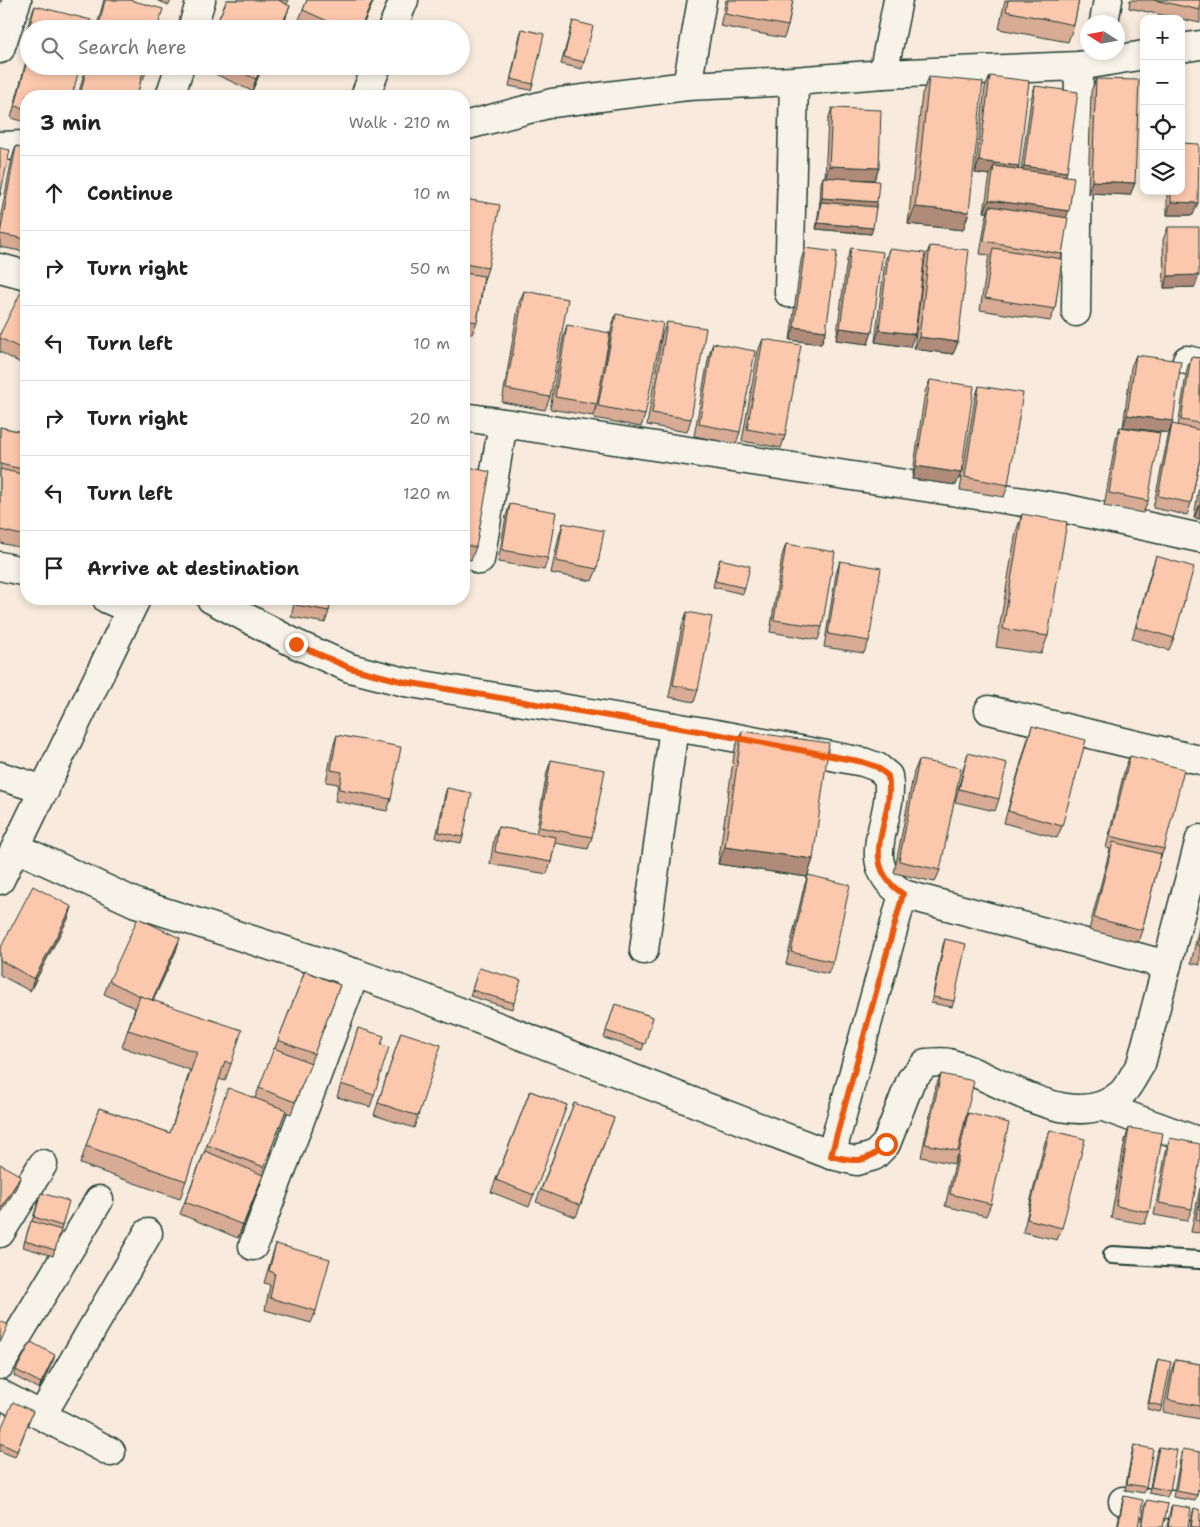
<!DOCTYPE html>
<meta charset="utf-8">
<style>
:root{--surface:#fff;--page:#f6f6f6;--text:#222;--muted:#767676;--line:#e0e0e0}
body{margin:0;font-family:"Shantell Sans",sans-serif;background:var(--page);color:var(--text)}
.controls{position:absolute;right:15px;top:15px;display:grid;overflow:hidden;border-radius:10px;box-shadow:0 2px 8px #0003}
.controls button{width:45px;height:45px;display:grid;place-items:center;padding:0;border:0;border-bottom:1px solid var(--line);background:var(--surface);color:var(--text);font:25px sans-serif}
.compass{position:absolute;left:1080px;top:15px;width:45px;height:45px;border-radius:50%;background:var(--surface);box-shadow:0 2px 8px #0003;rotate:281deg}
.stop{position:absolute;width:15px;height:15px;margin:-11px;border:4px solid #ea580c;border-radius:50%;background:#fff}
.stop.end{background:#ea580c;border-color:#fff;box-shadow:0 1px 5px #0008}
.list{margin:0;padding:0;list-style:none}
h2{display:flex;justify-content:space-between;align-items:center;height:65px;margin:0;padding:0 20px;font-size:21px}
h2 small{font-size:16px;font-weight:400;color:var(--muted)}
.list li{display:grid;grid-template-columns:32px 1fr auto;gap:15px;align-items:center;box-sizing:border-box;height:75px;padding:0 20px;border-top:1px solid var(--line)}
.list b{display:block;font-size:19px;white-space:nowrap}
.list em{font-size:16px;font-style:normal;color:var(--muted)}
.icon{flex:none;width:28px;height:28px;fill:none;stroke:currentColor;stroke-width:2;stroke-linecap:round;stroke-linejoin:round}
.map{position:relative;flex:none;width:1200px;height:1527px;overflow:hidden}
.search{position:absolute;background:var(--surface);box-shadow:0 2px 8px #0003;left:20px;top:20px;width:450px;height:55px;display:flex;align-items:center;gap:12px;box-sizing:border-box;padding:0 18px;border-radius:28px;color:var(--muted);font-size:19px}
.panel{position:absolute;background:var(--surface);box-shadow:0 2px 8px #0003;left:20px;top:90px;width:450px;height:515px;border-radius:20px}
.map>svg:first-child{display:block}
</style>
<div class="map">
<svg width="1200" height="1527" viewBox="0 0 1200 1527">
<rect width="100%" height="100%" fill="#f8eadc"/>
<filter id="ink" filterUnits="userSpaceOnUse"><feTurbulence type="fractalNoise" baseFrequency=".02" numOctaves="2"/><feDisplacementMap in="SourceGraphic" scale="10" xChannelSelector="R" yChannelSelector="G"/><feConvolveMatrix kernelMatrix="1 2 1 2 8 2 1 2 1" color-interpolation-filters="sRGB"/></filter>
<g filter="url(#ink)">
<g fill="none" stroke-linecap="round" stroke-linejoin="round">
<defs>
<polyline id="service" points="1112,1255 1200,1260"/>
<g id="minor">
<polyline points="1104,22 1108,0"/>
<polyline points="192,29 201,0"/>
<polyline points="392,29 404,0"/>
<polyline points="1181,48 1200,45"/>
<polyline points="0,49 17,0"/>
<polyline points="883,74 898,0"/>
<polyline points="687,86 702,0"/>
<polyline points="170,96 180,66"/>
<polyline points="365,96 377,66"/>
<polyline points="464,126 552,103 687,86 794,81 883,74 1079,66 1144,55"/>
<polyline points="0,146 26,145"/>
<polyline points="0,268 26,275"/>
<polyline points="789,293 794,81"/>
<polyline points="1076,312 1079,66"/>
<polyline points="1187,360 1200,363"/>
<polyline points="464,417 1063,508 1200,538"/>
<polyline points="480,560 503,423"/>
<polyline points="0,566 26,572"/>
<polyline points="107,599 130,609"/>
<path d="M211,599L296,644L350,668L405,682L716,734L863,762L877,767L888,776C896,820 854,861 903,894L1167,965"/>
<polyline points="989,710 1200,760"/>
<polyline points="0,776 45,790"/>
<path d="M17,848L136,903L355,973L421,997L831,1155L856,1161L874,1156L886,1144L911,1080L926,1063C933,1063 943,1061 949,1063C998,1076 1074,1138 1122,1093C1129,1086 1135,1073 1141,1064L1200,839"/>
<polyline points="0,880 136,599"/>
<polyline points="644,950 674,727"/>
<polyline points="1101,1106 1200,1142"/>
<polyline points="831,1155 903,894"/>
<polyline points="0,1233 43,1164"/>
<polyline points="253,1246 355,973"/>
<polyline points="0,1365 99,1200"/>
<polyline points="0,1394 111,1452"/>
<polyline points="42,1415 148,1233"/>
<polyline points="1123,1501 1200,1506"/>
</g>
</defs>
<use href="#service" stroke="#1f3d34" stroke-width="20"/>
<use href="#minor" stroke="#1f3d34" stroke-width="31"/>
<use href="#service" stroke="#f7f3e8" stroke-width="16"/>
<use href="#minor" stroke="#f7f3e8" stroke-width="28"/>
</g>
<g fill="#d8ab95" stroke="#1f3d34">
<polygon points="104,0 130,0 157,29 96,29"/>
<polygon points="156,0 171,0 169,5"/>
<polygon points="227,0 289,0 287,4 286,18 281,29 214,29"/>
<polygon points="307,0 374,0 361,29 313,29 298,22"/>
<polygon points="726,0 793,0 788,26 784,38 720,26"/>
<polygon points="1005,0 1079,0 1074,25 1068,42 999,29"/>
<polygon points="1130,0 1200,0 1200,23 1129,8"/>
<polygon points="35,6 29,29 29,66 26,96 26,122 11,118 28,54 21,53 30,18"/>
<polygon points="573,21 584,62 582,69 561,64"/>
<polygon points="522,29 533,84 531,90 509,86 520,35"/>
<polygon points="86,66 148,66 143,80 141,79 137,96 78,96"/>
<polygon points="198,66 263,66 252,91"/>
<polygon points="990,76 1019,166 1018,170 1021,170 1031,99 1035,86 1066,176 1066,218 1062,254 1061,259 1055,309 1050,321 980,310 988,260 990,255 980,254 986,218 988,212 984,212 990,175 975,173 985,88"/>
<polygon points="929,77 969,212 963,230 908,224 922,94"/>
<polygon points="1096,79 1135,183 1130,195 1088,193 1091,91"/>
<polygon points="832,108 879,168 874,180 856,179 877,202 876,207 871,234 816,229 819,208 820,204 821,183 823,177 825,177 828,120"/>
<polygon points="16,146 26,148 26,252 0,247 0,220 12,158"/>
<polygon points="1167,191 1181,191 1193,215 1167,215"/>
<polygon points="464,199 488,268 484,280 477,322 472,334 464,333"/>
<polygon points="1168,227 1195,287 1164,288 1163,240"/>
<polygon points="930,246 958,342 953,354 914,349 925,258"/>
<polygon points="805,248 826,331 821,344 790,340 801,260"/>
<polygon points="851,248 872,332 868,344 836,340 847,260"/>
<polygon points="889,249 910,347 875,342 885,261"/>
<polygon points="524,291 550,397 545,410 502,402 519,303"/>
<polygon points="26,293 26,366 0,352 0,334"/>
<polygon points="616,314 645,415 641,427 594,418 596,406 593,416 550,409 563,338 567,325 605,363 612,326"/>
<polygon points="667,322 691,419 687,432 647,425 662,334"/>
<polygon points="763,339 785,436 781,448 742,441 758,351"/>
<polygon points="713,343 740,432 736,444 694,436 709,355"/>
<polygon points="1136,355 1173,421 1169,433 1123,427 1131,367"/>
<polygon points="1191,357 1200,358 1200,458 1191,503 1187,515 1153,508 1168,437 1172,424 1178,426 1187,369"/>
<polygon points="930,380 961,473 956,485 912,479 925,392"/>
<polygon points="979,386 1008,485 1004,497 960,490 975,398"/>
<polygon points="0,427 26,433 26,538 22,548 0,543"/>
<polygon points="1120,427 1148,501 1143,513 1104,506 1116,439"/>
<polygon points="464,466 476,547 471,560 464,558"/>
<polygon points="1200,479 1200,519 1194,518"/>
<polygon points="510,504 548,558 544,570 498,562 506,516"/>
<polygon points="1022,514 1048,636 1041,654 996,647 1016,532"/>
<polygon points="563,523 597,569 592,581 551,573 559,536"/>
<polygon points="786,544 822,627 818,640 770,632 782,556"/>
<polygon points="1156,556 1174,638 1169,650 1132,639 1152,568"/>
<polygon points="720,559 745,588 743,594 713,587 718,565"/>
<polygon points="840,561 869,641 864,653 824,647 836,574"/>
<polygon points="295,599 331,599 329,611 325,623 291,617"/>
<polygon points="687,612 698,690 694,702 669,697 682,625"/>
<polygon points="1032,726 1062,826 1057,838 1004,823 1028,738"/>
<polygon points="742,731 813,859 807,877 718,864 735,748"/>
<polygon points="337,735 391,799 387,811 335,801 338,784 326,782 333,747"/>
<polygon points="968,753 999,799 995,811 955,802 964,766"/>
<polygon points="1130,756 1164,849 1159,862 1142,930 1138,942 1089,930 1110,849 1106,848 1125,768"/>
<polygon points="551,760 592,837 588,849 555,843 551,862 547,874 490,864 494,839 498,827 536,834 547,772"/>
<polygon points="919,760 940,870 935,882 894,873 914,772"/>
<polygon points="447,788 463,837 461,843 436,838 445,794"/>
<polygon points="808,875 833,962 828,974 786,964 804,887"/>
<polygon points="72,907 68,919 30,991 0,975 0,949"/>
<polygon points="1200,923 1200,965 1191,963"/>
<polygon points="945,939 954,1001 952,1007 931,1003 943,945"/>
<polygon points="176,951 153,1000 231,1064 225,1081 219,1079 180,1199 80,1164 99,1108 170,1133 190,1070 122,1047 135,1008 104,994 109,981"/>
<polygon points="479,968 514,1003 512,1009 470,996"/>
<polygon points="305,971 340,985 291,1114 285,1112 262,1174 263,1175 259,1187 238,1238 180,1214 207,1145 255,1098 275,1048"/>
<polygon points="615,1004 653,1017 642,1050 604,1038"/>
<polygon points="358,1028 381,1045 374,1095 370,1107 337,1097"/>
<polygon points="401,1032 418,1116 414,1128 374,1115"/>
<polygon points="941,1074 965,1121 968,1113 991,1204 986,1216 945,1206 957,1155 954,1164 921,1157 936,1086"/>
<polygon points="530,1091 567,1105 529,1207 491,1192"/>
<polygon points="574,1103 614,1118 576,1217 536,1202"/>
<polygon points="1129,1128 1149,1212 1145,1224 1111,1218 1125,1140"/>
<polygon points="1050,1130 1062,1228 1057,1240 1023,1232 1045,1142"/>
<polygon points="1170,1138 1192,1209 1187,1221 1154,1215 1166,1151"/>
<polygon points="1200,1188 1200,1233 1191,1232"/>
<polygon points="41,1193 62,1226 53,1256 23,1247 29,1227 32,1221"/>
<polygon points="276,1244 316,1311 311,1323 265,1310 270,1285 264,1283 272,1256"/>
<polygon points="55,1355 39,1389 14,1376 16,1370"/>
<polygon points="1158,1359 1162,1406 1160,1412 1147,1409 1156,1365"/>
<polygon points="1175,1360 1200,1364 1200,1419 1163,1412 1171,1372"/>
<polygon points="33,1411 15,1457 0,1451 0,1431"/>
<polygon points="1134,1445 1146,1487 1144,1493 1125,1490 1132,1452"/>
<polygon points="1159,1447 1170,1491 1167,1497 1149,1493 1156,1454"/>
<polygon points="1183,1449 1197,1495 1195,1501 1173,1497 1181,1455"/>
<polygon points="1124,1496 1138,1527 1117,1527 1122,1503"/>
<polygon points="1147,1500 1163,1527 1141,1527 1144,1506"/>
<polygon points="1172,1505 1188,1527 1167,1527 1170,1511"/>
<polygon points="1194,1508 1200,1527 1190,1527 1192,1515"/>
</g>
<g fill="#b08b79" stroke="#1f3d34">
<polygon points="373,0 374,0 361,29 360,29"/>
<polygon points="290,6 281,29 280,29"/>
<polygon points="262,66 263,66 252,91 256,79"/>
<polygon points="979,161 1019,166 1014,178 994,166 990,175 975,173"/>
<polygon points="829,166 879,168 874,180 825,178"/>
<polygon points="1024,166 1067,172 1063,184 1020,178"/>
<polygon points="1092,181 1135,183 1130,195 1088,193"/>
<polygon points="822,198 877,202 875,209 821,202 819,204"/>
<polygon points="989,200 1069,211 1064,223 990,206 988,212 984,212"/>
<polygon points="1171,202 1198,203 1193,215 1167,215"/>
<polygon points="915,207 969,212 963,230 908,224"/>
<polygon points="818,223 873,228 871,234 816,229"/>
<polygon points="1199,275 1195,287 1164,288 1168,276"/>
<polygon points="794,327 826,331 821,344 790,340"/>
<polygon points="840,328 872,332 868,344 836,340"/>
<polygon points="879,330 915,334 910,347 875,342"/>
<polygon points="919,337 958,342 953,354 914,349"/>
<polygon points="1127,415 1173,421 1169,433 1123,427"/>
<polygon points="916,466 961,473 956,485 912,479"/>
<polygon points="1199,506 1200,506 1200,519 1194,518"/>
<polygon points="725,847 813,859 807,877 718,864"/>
<polygon points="72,907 68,919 30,991 34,979"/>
<polygon points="180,938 176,951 147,1014 151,1002"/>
<polygon points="263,1175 259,1187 238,1238 243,1225"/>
<polygon points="21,1176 16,1188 0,1215 0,1210"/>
<polygon points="55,1355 53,1361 39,1389 41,1383"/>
</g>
<g fill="#fbc7ad" stroke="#1f3d34">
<polygon points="105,0 130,0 163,9 157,29 98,29"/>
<polygon points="227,0 278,0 290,6 280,29 214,29"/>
<polygon points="307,0 373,0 360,29 345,29 303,10"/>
<polygon points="728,0 793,0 788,26 725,14"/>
<polygon points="1008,0 1079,0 1074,25 1006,11"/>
<polygon points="1154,0 1200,0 1200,10"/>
<polygon points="35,6 91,20 88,29 29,29 29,41 26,40"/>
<polygon points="573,21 593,26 584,62 564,57"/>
<polygon points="522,29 544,34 533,84 511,79"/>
<polygon points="29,53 29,66 80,66 72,96 26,96 26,109 15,106"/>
<polygon points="87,66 121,66 143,71 137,96 80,96"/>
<polygon points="229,66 262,66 256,79"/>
<polygon points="990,76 1029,81 1019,166 979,161"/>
<polygon points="929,77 983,82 969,212 915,207"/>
<polygon points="1096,79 1139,80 1135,183 1092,181"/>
<polygon points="1035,86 1078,92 1067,172 1024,166"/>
<polygon points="832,108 881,110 879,168 829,166"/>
<polygon points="1181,143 1199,144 1198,203 1171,202 1171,191 1181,191"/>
<polygon points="16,146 26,148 26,239 0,234"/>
<polygon points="0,148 10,150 0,196"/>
<polygon points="994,166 1074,177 1069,211 989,200"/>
<polygon points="823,177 879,181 877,202 822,198"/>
<polygon points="464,199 500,205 488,268 464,264"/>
<polygon points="821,202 876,207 873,228 818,223"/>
<polygon points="990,206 1068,218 1062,254 984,241"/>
<polygon points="1168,227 1199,227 1199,275 1168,276"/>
<polygon points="930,246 969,250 958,342 919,337"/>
<polygon points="805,248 837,252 826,331 794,327"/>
<polygon points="851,248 883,252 872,332 840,328"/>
<polygon points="993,248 1062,259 1055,309 985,298"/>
<polygon points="889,249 925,253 915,334 879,330"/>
<polygon points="464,273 484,276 477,322 464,320"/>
<polygon points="22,290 26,293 26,351 0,338 0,334"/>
<polygon points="524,291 568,299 550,397 506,389"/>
<polygon points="616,314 663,323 645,415 598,406"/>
<polygon points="667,322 706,328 691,419 652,413"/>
<polygon points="567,325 610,333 597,404 555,397"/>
<polygon points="763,339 801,345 785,436 747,429"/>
<polygon points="713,343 755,351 740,432 699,424"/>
<polygon points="1136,355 1181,361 1173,421 1127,415"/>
<polygon points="1191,357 1200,358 1200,423 1181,420"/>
<polygon points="930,380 974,386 961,473 916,466"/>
<polygon points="979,386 1023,393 1008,485 965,477"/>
<polygon points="1172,424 1200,430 1200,458 1191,503 1158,496"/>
<polygon points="0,427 26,433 26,470 0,464"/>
<polygon points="1120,427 1160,433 1148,501 1109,493"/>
<polygon points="464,466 490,472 476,547 464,545"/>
<polygon points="0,469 26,475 26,536 0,530"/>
<polygon points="510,504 556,512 548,558 502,550"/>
<polygon points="1022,514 1067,522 1048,636 1003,629"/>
<polygon points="563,523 604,531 597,569 556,561"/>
<polygon points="786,544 835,552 822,627 774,620"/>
<polygon points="1156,556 1194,567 1174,638 1136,627"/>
<polygon points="720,559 750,566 745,588 715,581"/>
<polygon points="840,561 881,568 869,641 828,634"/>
<polygon points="297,599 331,599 329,611 296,605"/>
<polygon points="687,612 712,617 698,690 673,685"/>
<polygon points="1032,726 1086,740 1062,826 1008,811"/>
<polygon points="742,731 829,743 813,859 725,847"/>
<polygon points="337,735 401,747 391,799 339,789 342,772 331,770"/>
<polygon points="968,753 1007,763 999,799 959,789"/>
<polygon points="1130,756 1184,769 1164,849 1110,836"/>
<polygon points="551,760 605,770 592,837 539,827"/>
<polygon points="919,760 961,768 940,870 899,861"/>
<polygon points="447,788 472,793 463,837 439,832"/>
<polygon points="498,827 556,837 551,862 495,852"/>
<polygon points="1113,842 1161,854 1142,930 1094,918"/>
<polygon points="808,875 850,885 833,962 791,952"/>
<polygon points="33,886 72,907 34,979 0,960 0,949"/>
<polygon points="138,918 180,938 152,1000 140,996 109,981"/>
<polygon points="1200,933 1200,946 1197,945"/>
<polygon points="945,939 966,944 954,1001 933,997"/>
<polygon points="479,968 521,980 514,1003 472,990"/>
<polygon points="305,971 340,985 314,1054 278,1040"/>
<polygon points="140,996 242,1030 231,1064 225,1061 186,1181 86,1146 99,1108 170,1133 197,1052 128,1030"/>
<polygon points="615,1004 653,1017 645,1044 606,1031"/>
<polygon points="358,1028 384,1036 381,1045 389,1047 374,1095 341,1084"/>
<polygon points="401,1032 441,1045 418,1116 378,1103"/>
<polygon points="274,1048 311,1063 295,1102 259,1088"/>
<polygon points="941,1074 974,1081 958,1151 925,1144"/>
<polygon points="228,1088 286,1110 264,1167 207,1145"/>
<polygon points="530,1091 567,1105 534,1195 496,1180"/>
<polygon points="574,1103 614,1118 580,1205 541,1190"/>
<polygon points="968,1113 1009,1123 991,1204 950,1194"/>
<polygon points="1129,1128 1163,1133 1149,1212 1116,1206"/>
<polygon points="1050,1130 1085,1139 1062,1228 1027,1219"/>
<polygon points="1170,1138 1200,1144 1200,1159 1192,1209 1159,1203"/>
<polygon points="205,1151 263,1175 243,1225 185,1202"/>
<polygon points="0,1164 21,1176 0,1210"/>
<polygon points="41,1193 69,1201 62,1226 34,1217"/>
<polygon points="1200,1198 1200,1220 1196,1219"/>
<polygon points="31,1221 61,1230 55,1250 25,1241"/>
<polygon points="276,1244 330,1259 316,1311 270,1298 275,1273 269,1271"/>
<polygon points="0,1321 8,1325 0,1343"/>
<polygon points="31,1342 55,1355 41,1383 16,1370"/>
<polygon points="1158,1359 1171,1362 1162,1406 1149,1403"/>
<polygon points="1175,1360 1200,1364 1200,1406 1168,1400"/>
<polygon points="13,1402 33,1411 17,1451 0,1443 0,1431"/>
<polygon points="0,1411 3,1412 0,1419"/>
<polygon points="1134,1445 1153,1449 1146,1487 1127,1484"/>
<polygon points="1159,1447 1177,1450 1170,1491 1151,1487"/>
<polygon points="1183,1449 1200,1452 1200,1480 1197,1495 1176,1491"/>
<polygon points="1124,1496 1143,1500 1138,1527 1118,1527"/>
<polygon points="1147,1500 1168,1504 1163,1527 1142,1527"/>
<polygon points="1172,1505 1191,1508 1188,1527 1168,1527"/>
<polygon points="1194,1508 1200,1510 1200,1527 1191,1527"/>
</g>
</g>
<g fill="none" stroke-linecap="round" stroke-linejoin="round" filter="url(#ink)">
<path stroke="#ea580c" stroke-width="6" d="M296,644L350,668L405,682L716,734L863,762L877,767L888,776C896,820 854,861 903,894L831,1156C857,1162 866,1164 886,1144"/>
</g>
</svg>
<div class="controls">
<button>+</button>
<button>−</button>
<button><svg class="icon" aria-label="locate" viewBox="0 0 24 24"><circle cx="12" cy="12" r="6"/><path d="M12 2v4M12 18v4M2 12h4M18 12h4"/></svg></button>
<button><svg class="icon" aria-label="layers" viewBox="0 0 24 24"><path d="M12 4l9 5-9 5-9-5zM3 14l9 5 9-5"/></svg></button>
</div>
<svg class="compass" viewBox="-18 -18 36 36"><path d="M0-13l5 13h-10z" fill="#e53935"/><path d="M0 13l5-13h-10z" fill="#767676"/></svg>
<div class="stop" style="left:886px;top:1144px"></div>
<div class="stop end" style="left:296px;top:644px"></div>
<div class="search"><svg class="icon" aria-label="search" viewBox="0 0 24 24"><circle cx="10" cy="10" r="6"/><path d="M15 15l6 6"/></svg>Search here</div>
<section class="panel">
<h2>3 min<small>Walk · 210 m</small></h2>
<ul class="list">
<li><svg class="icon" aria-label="ahead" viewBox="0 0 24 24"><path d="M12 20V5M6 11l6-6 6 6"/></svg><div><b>Continue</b></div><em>10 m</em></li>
<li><svg class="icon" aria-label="right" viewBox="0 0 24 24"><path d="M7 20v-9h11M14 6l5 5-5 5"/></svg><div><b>Turn right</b></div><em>50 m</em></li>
<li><svg class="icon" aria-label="left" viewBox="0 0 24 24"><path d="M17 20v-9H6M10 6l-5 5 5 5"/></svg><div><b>Turn left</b></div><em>10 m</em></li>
<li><svg class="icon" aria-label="right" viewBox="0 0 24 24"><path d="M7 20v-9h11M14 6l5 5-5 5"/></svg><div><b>Turn right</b></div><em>20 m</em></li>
<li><svg class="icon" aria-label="left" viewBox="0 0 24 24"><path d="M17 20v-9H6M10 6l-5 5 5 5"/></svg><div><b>Turn left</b></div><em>120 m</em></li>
<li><svg class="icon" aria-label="arrive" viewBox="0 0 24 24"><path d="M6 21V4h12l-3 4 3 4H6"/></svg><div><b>Arrive at destination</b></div></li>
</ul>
</section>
</div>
